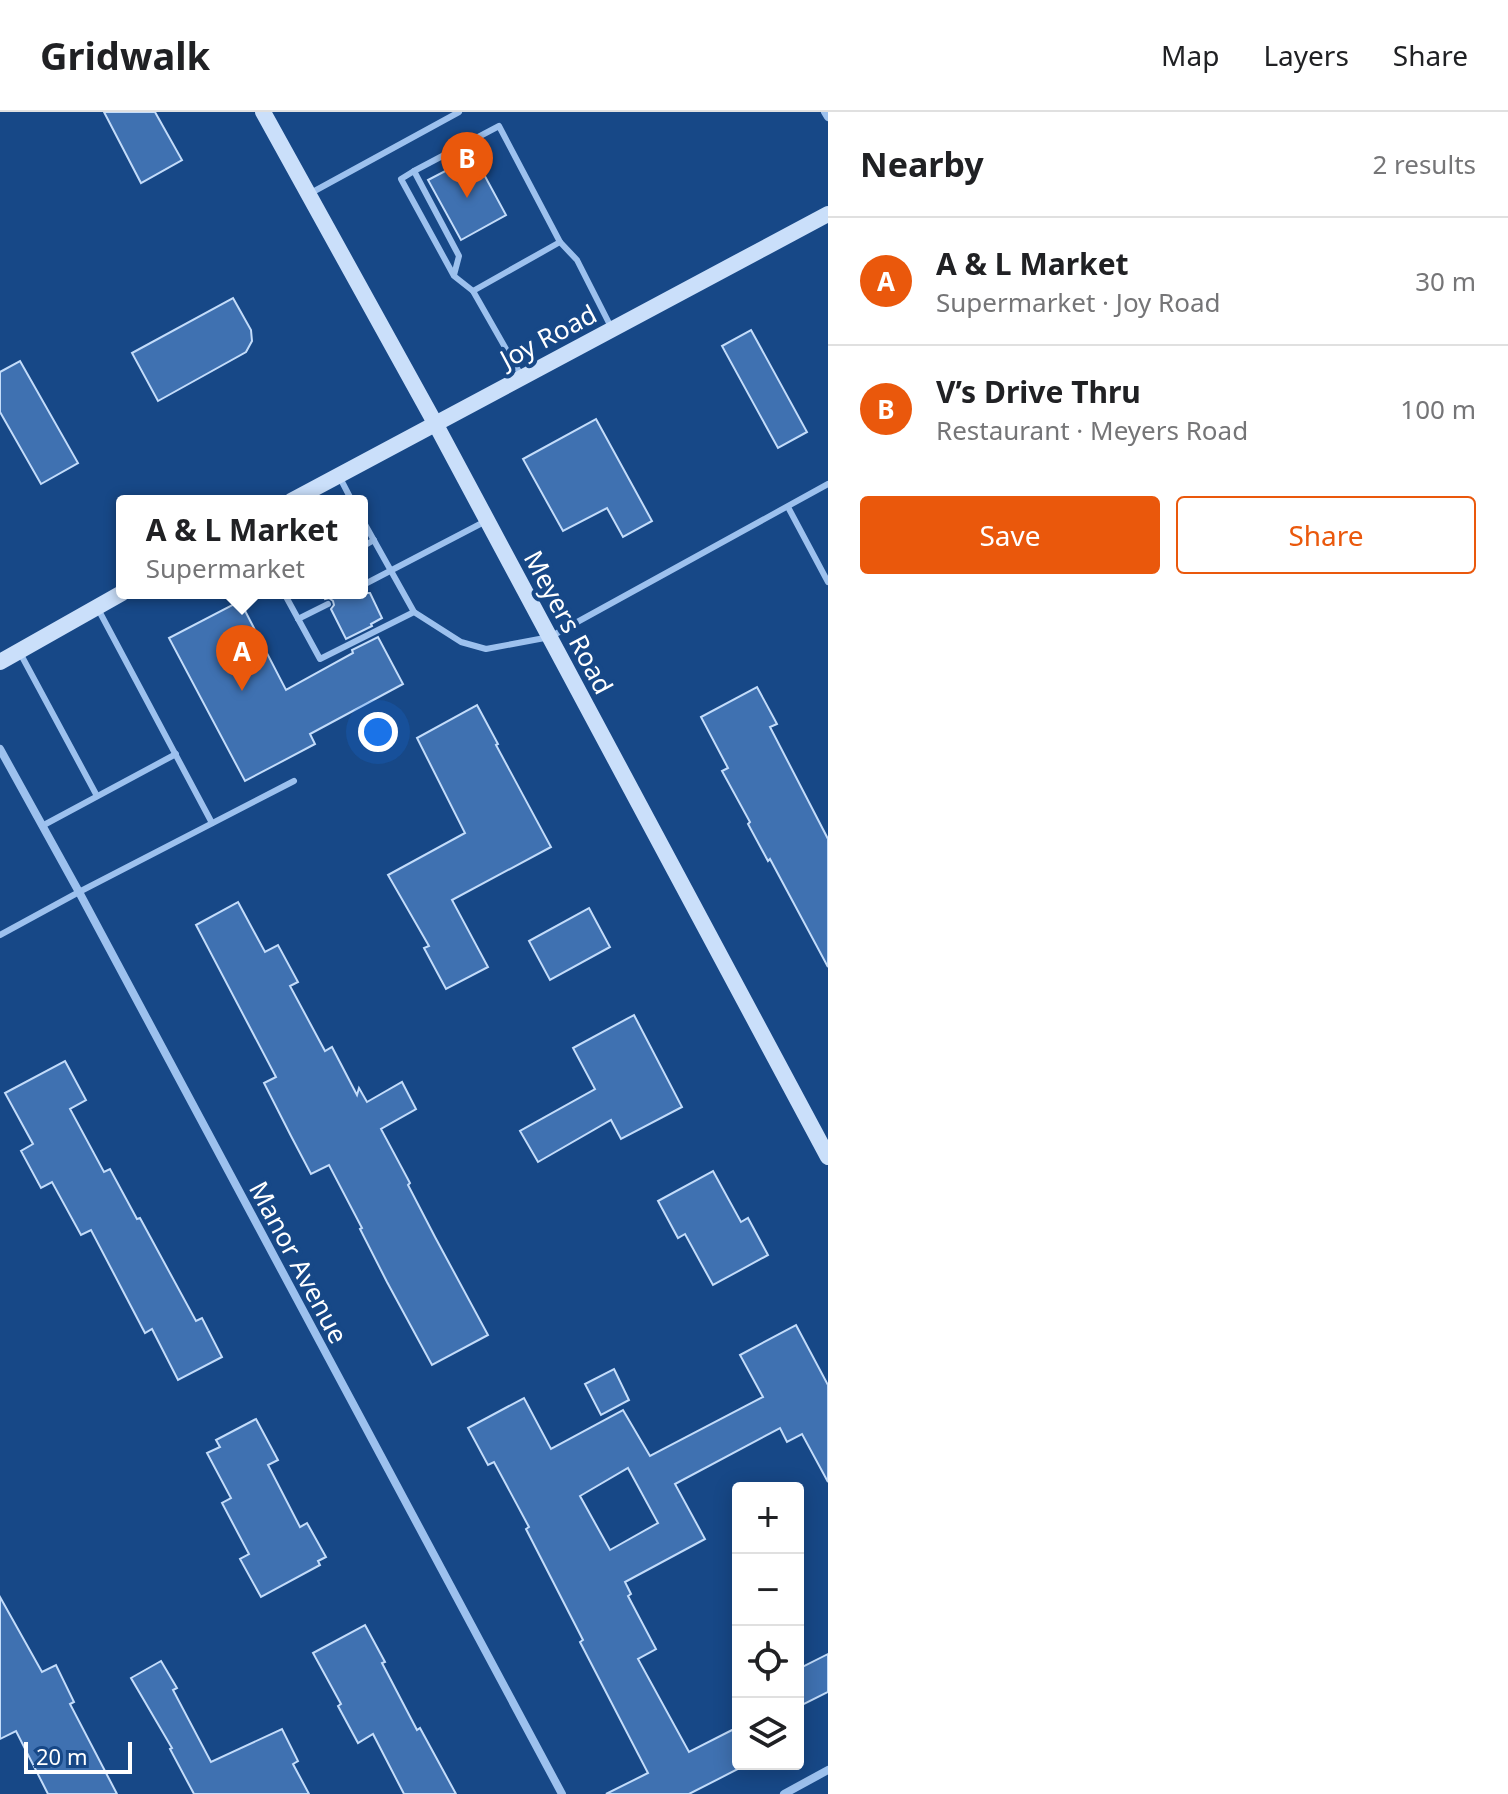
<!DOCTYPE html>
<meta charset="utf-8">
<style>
:root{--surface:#fff;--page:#f6f6f6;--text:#202124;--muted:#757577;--line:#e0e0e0;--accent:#ea580c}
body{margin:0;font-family:"Noto Sans",sans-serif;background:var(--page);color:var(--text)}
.controls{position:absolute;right:24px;bottom:24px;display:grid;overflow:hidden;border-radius:8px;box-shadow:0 4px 20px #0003}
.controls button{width:72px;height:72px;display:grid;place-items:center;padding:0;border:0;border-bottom:2px solid var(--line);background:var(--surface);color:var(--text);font:40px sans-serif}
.scale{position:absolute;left:24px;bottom:20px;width:108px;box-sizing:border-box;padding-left:8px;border:4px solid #fff;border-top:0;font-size:22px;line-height:28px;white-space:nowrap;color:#fff;-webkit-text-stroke:6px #174887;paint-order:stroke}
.you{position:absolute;left:378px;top:620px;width:28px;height:28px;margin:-20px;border:6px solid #fff;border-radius:50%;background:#1a73e8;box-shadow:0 0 0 12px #1a73e833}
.badge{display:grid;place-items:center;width:52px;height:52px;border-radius:50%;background:var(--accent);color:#fff;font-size:26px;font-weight:700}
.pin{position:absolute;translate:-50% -66px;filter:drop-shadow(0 2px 4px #0008)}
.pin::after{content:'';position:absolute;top:42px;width:28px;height:24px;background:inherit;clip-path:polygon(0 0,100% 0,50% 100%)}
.popup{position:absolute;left:116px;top:383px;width:252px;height:104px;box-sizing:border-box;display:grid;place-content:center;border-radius:8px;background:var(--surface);filter:drop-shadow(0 2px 6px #0005);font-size:26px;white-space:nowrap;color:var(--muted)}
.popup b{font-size:30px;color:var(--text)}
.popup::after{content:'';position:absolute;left:50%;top:100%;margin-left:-16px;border:16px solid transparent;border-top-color:var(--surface)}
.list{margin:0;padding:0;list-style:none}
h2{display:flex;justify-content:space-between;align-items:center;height:104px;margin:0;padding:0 32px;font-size:34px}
h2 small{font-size:26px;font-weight:400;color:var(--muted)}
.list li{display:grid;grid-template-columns:52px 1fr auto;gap:24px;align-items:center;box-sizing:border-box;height:128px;padding:0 32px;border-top:2px solid var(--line)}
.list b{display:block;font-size:30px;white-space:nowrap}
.list p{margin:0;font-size:26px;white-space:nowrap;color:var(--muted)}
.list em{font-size:26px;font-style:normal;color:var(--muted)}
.actions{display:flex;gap:16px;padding:24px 32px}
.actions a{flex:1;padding:18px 0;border:2px solid var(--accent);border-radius:8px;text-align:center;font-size:28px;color:var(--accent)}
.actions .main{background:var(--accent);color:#fff}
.icon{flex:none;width:44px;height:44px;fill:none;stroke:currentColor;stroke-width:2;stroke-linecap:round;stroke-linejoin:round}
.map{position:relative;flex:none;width:828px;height:1682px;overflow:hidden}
header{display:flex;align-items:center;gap:48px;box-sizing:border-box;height:112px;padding:0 40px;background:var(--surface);border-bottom:2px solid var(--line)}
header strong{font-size:38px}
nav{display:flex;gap:44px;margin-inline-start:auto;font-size:28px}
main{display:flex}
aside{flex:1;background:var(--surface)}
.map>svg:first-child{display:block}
</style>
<header>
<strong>Gridwalk</strong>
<nav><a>Map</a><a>Layers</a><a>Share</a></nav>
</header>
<main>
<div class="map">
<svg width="828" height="1682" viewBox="0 0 828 1682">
<rect width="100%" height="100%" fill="#174887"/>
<g fill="#3f71b1" stroke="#c3dcfa" stroke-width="2" fill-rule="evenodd">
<polygon points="104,0 155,0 182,48 141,71"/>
<polygon points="474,44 506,103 461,128 428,68"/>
<polygon points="233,186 251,218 252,229 246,240 158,289 132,241"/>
<polygon points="751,218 807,320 778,336 722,234"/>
<polygon points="20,249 78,351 41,372 0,300 0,260"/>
<polygon points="596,307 652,409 623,425 607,396 563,419 523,347"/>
<polygon points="322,481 370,481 382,506 371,512 372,514 346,527 331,497 334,493 333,489 329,486 325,487"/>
<polygon points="240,489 286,578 353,541 352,538 378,525 403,572 310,622 315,632 245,669 169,526"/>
<polygon points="757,575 777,612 770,615 828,727 828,855 770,747 768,749 748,712 750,710 722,659 728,656 701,605"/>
<polygon points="477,593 498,632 496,633 551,735 452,788 488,855 446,877 424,836 429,834 388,763 465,721 417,626"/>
<polygon points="238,790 265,840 278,833 298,870 290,874 325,939 332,935 357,983 359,976 367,990 402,970 416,997 381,1017 410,1071 408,1073 435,1125 488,1223 432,1253 387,1170 360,1117 362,1116 329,1053 311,1062 291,1024 264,971 276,965 196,813"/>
<polygon points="589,796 610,835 550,868 529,829"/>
<polygon points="634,903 682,995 621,1027 611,1008 538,1050 520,1019 595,977 573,936"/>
<polygon points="65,949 86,988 70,997 104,1060 110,1057 137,1107 140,1106 196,1209 202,1206 222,1245 178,1268 152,1217 145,1221 91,1118 81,1123 52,1070 41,1076 21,1039 33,1032 5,981"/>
<polygon points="713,1059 741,1110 748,1106 768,1143 713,1173 685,1122 678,1126 658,1089"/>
<path d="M796,1213L828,1273V1370L802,1322L787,1330L780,1316L675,1372L705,1427L625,1470L631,1482L628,1484L656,1537L638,1547L689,1640L738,1615V1657L689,1682H606L648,1661L580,1530L583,1528L526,1417L529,1415L494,1350L488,1353L468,1316L524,1286L551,1337L623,1298L650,1344L763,1285L740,1243ZM628,1356L658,1411L610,1438L580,1384Z"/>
<polygon points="614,1257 629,1288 601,1303 585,1272"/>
<polygon points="256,1307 278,1348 268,1353 300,1415 307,1411 326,1445 318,1449 320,1453 261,1485 240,1447 249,1442 222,1391 231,1386 207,1341 220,1335 216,1328"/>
<polygon points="0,1485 42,1560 56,1553 74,1590 70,1592 117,1682 48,1682 16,1619 0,1627"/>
<polygon points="365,1513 385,1550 382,1551 417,1618 420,1616 456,1682 404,1682 373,1622 358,1631 338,1594 341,1592 313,1541"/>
<polygon points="828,1542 828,1580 798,1595 798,1557"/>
<polygon points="161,1549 177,1576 173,1578 211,1650 282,1617 298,1649 293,1652 309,1682 194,1682 170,1637 172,1636 131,1566"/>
</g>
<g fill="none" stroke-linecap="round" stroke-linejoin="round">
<g stroke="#9dc1ee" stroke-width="6">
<polyline points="414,59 459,144 454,163"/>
<polyline points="309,82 459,0"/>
<polyline points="473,179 454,164 401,67 414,59 499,14 560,130"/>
<polyline points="522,265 473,179 560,130 577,148 612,217"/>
<polyline points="339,364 352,389"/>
<polyline points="788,395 828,470"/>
<polyline points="362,407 414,500"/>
<polyline points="362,435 374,428"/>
<polyline points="365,472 484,410"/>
<polyline points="284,481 320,547 414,500 461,530 486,537 550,525 828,372"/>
<polyline points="97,495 212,711"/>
<polyline points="298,507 328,492"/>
<polyline points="19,539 97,684"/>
<polyline points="42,714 176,642"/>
<polyline points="0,823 79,780 294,669"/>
</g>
<g stroke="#9dc1ee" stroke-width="8">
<polyline points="825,0 828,5"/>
<polyline points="0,637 79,780 562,1682"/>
<polyline points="784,1682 828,1658"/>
</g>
<g stroke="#cadffa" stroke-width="16">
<polyline points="263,0 435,311 828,1045"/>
<polyline points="291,389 828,102"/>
<polyline points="0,550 122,481"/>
</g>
</g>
<g text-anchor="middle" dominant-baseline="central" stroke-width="8" stroke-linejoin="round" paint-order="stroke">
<g font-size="26" fill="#fff" stroke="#174887">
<text transform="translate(548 224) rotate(-28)">Joy Road</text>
<text transform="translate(569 510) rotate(62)">Meyers Road</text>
<text transform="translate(299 1150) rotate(62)">Manor Avenue</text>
</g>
</g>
</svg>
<div class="controls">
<button>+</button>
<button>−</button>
<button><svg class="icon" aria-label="locate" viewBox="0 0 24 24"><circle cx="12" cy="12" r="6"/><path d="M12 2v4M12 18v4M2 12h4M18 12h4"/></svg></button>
<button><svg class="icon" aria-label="layers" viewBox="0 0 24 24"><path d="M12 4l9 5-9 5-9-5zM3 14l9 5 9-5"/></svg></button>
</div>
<div class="scale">20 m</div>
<div class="you"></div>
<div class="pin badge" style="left:242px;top:579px">A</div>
<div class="popup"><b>A &amp; L Market</b>Supermarket</div>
<div class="pin badge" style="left:467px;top:86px">B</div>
</div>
<aside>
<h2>Nearby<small>2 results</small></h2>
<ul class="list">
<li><span class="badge">A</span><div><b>A &amp; L Market</b><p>Supermarket · Joy Road</p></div><em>30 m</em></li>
<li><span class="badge">B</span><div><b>V’s Drive Thru</b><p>Restaurant · Meyers Road</p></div><em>100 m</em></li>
</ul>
<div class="actions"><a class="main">Save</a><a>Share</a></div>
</aside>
</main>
